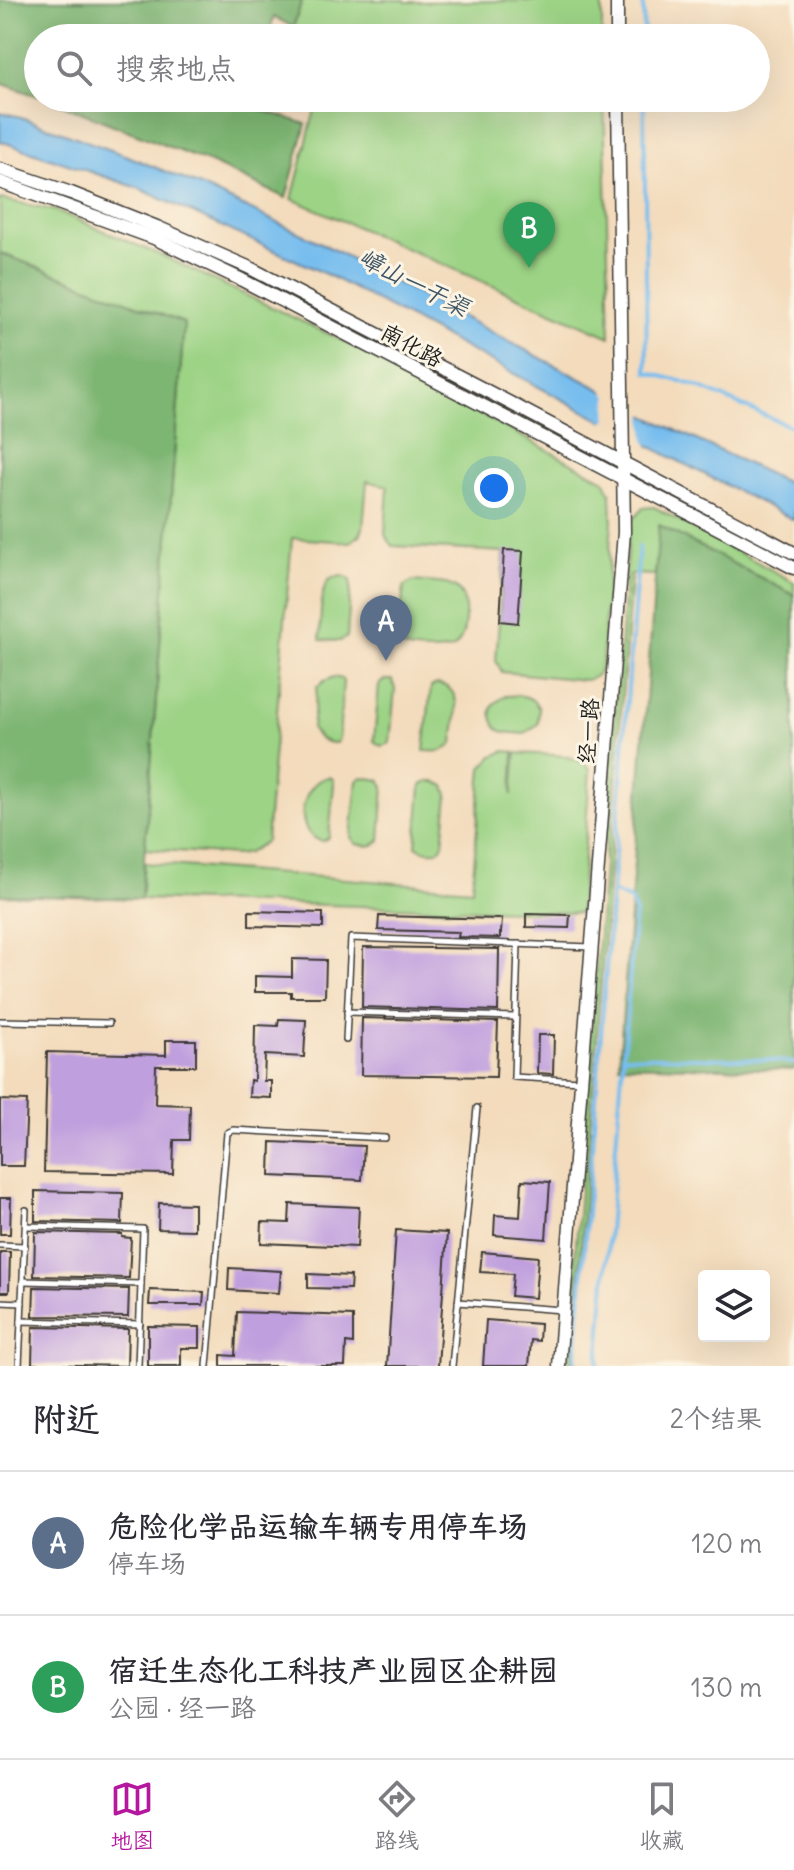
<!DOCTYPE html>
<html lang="zh">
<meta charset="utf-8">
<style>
:root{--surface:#fff;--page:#f7f7f7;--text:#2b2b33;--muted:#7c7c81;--line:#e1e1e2;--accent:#b5179e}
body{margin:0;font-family:Delius,"LXGW WenKai TC",sans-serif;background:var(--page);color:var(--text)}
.controls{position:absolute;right:24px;bottom:24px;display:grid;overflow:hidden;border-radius:8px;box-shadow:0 8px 32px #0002}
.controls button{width:72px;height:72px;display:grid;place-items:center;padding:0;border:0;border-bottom:2px solid var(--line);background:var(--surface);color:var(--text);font:40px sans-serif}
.you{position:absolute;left:494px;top:488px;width:28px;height:28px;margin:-20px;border:6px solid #fff;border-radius:50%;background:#1a73e8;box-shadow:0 0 0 12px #1a73e833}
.badge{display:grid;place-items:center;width:52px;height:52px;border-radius:50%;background:var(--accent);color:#fff;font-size:26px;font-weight:700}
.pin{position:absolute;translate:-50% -66px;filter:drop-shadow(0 2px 4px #0008)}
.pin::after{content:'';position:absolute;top:42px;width:28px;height:24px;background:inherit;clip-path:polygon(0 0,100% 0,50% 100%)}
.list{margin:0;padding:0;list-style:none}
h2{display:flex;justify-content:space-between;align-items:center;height:104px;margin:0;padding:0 32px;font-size:34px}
h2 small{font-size:26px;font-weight:400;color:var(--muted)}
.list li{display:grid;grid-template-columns:52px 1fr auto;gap:24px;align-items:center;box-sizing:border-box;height:144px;padding:0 32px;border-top:2px solid var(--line)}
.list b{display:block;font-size:30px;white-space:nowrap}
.list p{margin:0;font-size:26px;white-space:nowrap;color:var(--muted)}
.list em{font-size:26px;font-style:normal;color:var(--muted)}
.icon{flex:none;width:44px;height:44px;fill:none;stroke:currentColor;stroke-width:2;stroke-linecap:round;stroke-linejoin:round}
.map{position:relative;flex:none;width:794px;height:1366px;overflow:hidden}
.search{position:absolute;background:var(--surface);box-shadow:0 8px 32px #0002;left:24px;right:24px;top:24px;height:88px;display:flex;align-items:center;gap:20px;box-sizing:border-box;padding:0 28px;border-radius:44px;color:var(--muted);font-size:30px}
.sheet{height:392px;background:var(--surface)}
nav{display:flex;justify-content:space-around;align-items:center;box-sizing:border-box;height:112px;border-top:2px solid var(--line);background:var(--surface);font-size:22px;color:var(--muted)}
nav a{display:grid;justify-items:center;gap:4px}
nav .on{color:var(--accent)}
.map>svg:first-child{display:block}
</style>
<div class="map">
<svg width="794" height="1366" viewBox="0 0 794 1366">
<rect width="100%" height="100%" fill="#fcf5e5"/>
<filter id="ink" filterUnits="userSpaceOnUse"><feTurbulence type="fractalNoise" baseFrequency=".0125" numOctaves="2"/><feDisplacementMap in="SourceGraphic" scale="16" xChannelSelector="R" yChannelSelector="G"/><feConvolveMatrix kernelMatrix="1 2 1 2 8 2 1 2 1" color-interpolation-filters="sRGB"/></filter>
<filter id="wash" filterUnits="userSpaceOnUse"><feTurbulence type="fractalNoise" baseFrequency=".006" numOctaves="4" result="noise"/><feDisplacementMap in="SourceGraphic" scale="32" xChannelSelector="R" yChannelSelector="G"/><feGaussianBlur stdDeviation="1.8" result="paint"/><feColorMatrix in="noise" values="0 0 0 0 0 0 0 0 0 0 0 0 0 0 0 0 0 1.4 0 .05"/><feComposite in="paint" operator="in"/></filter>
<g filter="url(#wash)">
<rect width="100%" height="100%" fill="#f3dbbc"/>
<g fill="#9cd385" stroke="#5c7850" stroke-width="2">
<polygon points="302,0 405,0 406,2 602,0 602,38 290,38"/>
<polygon points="318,98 604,98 610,337 292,199"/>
<path d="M0,199L57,211L167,258L337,338L604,480L611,494L612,520L602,663C600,674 595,678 585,680L502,672L496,661L504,552L393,546L385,535L388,486L367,481L363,528L360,535L350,542L292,538L266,841L248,853L237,855L145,849L184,324L0,253Z"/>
<polygon points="654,507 794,582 794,595 660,526 655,575 631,574 572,1366 567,1366 628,544 630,522 643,508"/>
<path d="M342,576L349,578L351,581L347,637L340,641L320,640C321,626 319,589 329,580C333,577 337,577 342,576Z"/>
<path d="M413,581C444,584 468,579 465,619C464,631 463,639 454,648C445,652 412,652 403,647C401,646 400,643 398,641L404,586Z"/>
<path d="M334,677L342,679L343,682L339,739L336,743C325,743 317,739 312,729L317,687L324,681Z"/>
<polygon points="384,680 392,680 395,689 390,742 389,744 381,746 374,741 379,685"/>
<path d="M436,684C466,686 455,722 453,743C445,753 436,752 424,751L431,687Z"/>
<path d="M505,696C520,695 532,694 539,709L538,724L524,734C518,733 510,733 504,732C494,729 488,713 494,704C497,701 501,699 505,696Z"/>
<path d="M505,751L514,752L512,795L516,753C537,755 576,751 590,769L580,913L141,899L144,863L472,889L482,768L493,756Z"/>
<path d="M330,777L333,779L334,784L329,837L323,841C291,836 300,779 330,777Z"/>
<path d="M361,777L380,780L384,786L380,840C373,848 366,846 356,844L351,837L357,781Z"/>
<path d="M429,782H436L445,786L448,795L443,844L441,848C434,854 423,851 416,846L421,788L423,784Z"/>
</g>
<g fill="#7db572" stroke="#4c6847" stroke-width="2">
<polygon points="0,0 302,0 293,27 274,17 267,38 38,38 38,96 0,83"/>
<polygon points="45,98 248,98 246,105 306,124 286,198 210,163"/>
<polygon points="0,253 184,323 141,899 0,895"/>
<polygon points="659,525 794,595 794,1070 619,1065"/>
</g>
<polygon fill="#77bdee" stroke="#4a6c85" stroke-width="2" points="0,112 21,117 130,157 198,185 319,242 600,389 648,417 794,486 794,520 659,451 332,277 138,188 0,141"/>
<polygon fill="#f3dbbc" points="600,385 649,412 643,416 645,440 651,451 599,424 607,419 608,397"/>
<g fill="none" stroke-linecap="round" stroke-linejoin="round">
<g stroke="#77bdee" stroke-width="4">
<polyline points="643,5 644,38"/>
<polyline points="644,98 647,372 694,385 794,428"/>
<polyline points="623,1056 768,1060 794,1063"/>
<polyline points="575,1366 639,547"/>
<polyline points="598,1366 635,912 631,900 612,892"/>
</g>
</g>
<g id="blocks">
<g fill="#c09fde">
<polygon points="504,550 523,551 518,623 500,621"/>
<polygon points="249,911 323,913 323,928 249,926"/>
<polygon points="526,914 570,915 569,928 526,927"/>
<polygon points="379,916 502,919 501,933 500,933 500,938 458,937 459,932 378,930"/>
<polygon points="363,947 499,949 498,1011 362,1007"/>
<polygon points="292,959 326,960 325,997 291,997 291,992 255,992 255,976 292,977"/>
<polygon points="362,1018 498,1022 496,1077 361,1075"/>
<polygon points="279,1019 306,1020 304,1057 265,1055 264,1081 271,1081 271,1098 249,1097 250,1080 254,1081 255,1025 278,1026"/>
<polygon points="538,1035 554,1035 553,1074 537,1073"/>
<polygon points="166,1040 196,1040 196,1066 156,1066 155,1104 190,1105 189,1140 174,1140 173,1174 44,1172 47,1052 166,1055"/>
<polygon points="0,1100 27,1101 24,1166 0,1166"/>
<polygon points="271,1142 364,1146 362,1180 270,1176"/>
<polygon points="522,1180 550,1182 546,1239 494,1235 495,1215 520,1217"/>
<polygon points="35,1191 123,1193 122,1223 35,1221"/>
<polygon points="0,1198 11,1198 10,1234 0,1234"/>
<polygon points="159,1203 194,1204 194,1230 158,1229"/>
<polygon points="290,1204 359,1207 357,1247 261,1243 262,1222 289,1223"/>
<polygon points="396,1230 447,1233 438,1366 387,1366"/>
<polygon points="35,1232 122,1234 122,1237 131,1238 129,1278 34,1276"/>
<polygon points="0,1252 10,1252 9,1292 0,1292"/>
<polygon points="482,1252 538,1257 535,1298 511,1296 513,1274 480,1272"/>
<polygon points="229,1268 281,1271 279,1293 228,1290"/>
<polygon points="308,1274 351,1276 350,1289 308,1288"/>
<polygon points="34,1287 129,1289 128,1317 33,1316"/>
<polygon points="150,1290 204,1292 203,1305 149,1305"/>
<polygon points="237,1312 353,1316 353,1344 346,1343 345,1366 221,1366 221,1355 235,1356"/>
<polygon points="486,1320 540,1324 539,1341 531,1340 529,1366 483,1366"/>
<polygon points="148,1326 200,1327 200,1348 181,1348 181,1366 148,1366"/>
<polygon points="33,1327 128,1329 127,1366 32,1364"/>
</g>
</g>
</g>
<g filter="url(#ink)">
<use href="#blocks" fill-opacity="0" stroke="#3c3934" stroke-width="2"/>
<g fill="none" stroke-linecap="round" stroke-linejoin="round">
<defs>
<g id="lane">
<polyline points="518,944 514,1077 580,1081"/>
<polyline points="347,1012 515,1017"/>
<polyline points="0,1021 109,1023"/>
<polyline points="346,1040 351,938 591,947"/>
<polyline points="26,1226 143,1229 138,1366"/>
<polyline points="0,1245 25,1246"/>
<polyline points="23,1281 141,1284"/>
<polyline points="0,1302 22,1303"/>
<polyline points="458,1302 562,1310"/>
<polyline points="21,1321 140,1324"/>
<polyline points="19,1366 26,1210"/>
<polyline points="207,1366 227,1133 233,1130 385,1138"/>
<polyline points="452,1366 477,1108"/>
</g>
<g id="secondary">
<polyline points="617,0 617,38"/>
<polyline points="0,169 71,193 157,227 248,267 512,404 794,553"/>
<polyline points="0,182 154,238 242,280 794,568"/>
<polyline points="559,1366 624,532 618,98"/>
</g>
</defs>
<use href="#lane" stroke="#3c3934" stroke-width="8"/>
<use href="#secondary" stroke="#3c3934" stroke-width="15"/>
<use href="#lane" stroke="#fff" stroke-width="5"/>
<use href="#secondary" stroke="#fff" stroke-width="12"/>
</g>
</g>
<g text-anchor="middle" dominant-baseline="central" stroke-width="6" stroke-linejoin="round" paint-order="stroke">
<g font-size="22" fill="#1c1c1c" stroke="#fcf5e5">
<text transform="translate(412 345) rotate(28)">南化路</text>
<text transform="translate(588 731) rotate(-86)">经一路</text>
</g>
<g font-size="24" font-style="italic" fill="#3c5466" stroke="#fcf5e5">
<text transform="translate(414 282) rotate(27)">嶂山一干渠</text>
</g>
</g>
</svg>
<div class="controls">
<button><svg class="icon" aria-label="layers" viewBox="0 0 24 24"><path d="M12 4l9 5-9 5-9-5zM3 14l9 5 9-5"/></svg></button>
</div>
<div class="you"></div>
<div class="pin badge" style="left:386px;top:661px;background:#5c6f8a">A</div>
<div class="pin badge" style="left:529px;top:268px;background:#2e9e5b">B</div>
<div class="search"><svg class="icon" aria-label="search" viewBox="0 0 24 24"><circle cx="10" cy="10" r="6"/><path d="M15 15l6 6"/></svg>搜索地点</div>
</div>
<section class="sheet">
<h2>附近<small>2个结果</small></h2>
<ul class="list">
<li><span class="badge" style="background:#5c6f8a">A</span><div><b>危险化学品运输车辆专用停车场</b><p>停车场</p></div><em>120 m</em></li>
<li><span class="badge" style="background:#2e9e5b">B</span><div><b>宿迁生态化工科技产业园区企耕园</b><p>公园 · 经一路</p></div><em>130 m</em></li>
</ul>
</section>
<nav>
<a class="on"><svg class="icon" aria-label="map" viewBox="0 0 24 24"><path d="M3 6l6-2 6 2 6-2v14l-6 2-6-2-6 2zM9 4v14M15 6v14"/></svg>地图</a>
<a><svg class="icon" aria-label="directions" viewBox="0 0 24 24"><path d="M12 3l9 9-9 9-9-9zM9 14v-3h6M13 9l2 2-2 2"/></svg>路线</a>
<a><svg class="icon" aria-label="saved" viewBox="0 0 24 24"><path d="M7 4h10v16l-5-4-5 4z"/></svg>收藏</a>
</nav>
